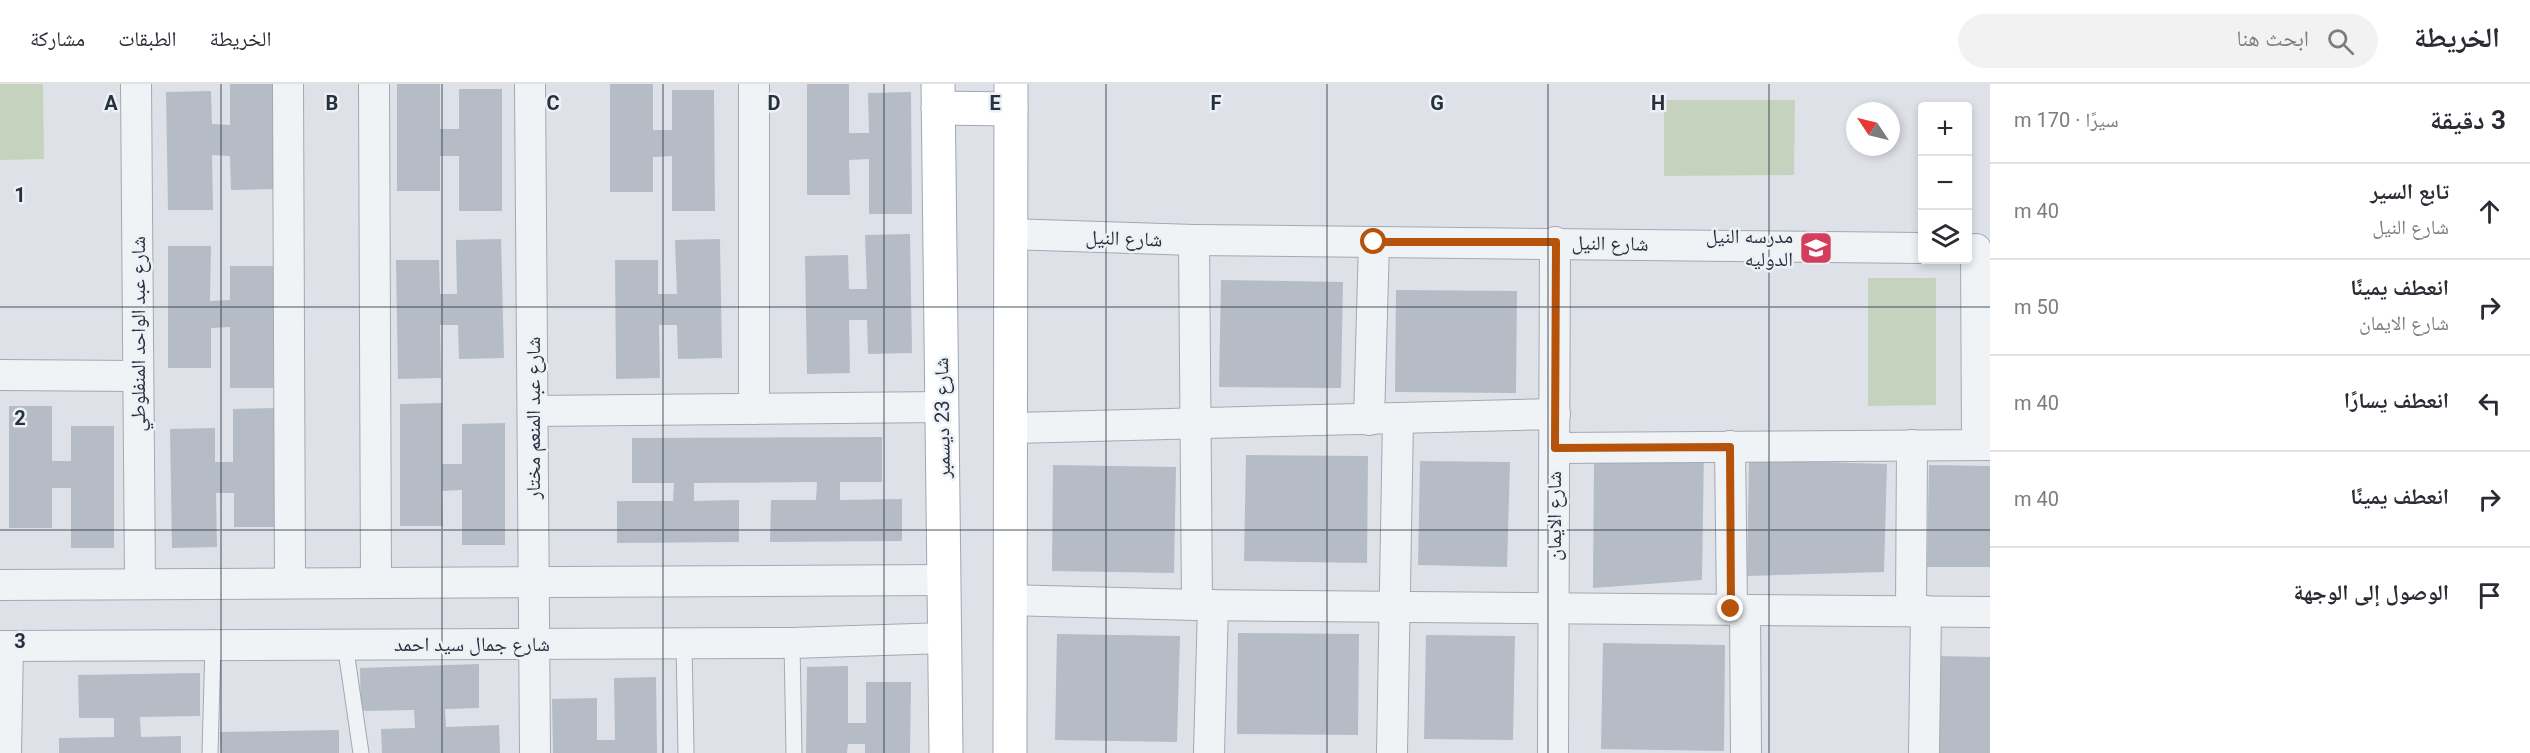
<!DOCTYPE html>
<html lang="ar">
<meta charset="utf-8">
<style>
:root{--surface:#fff;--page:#f2f2f3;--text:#2b2b33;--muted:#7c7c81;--line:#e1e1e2}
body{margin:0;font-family:Roboto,"Noto Naskh Arabic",sans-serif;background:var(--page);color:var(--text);direction:rtl}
.controls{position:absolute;right:18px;top:18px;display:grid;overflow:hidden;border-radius:6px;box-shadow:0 3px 9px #0003}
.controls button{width:54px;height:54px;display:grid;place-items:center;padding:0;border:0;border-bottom:2px solid var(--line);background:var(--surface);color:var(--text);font:30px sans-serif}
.compass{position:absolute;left:1846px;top:18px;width:54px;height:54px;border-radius:50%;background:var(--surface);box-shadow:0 3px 9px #0003;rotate:305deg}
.stop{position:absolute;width:18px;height:18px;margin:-14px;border:4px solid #b45309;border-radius:50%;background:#fff}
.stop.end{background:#b45309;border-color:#fff;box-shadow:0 2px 6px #0008}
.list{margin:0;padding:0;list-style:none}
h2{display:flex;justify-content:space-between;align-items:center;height:78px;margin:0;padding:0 24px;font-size:26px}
h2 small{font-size:20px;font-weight:400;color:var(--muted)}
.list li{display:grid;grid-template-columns:39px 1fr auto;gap:18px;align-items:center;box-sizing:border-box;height:96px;padding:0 24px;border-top:2px solid var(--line)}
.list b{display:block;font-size:22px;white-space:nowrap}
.list p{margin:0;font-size:20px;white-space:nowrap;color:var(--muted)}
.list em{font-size:20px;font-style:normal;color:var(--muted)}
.icon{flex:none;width:33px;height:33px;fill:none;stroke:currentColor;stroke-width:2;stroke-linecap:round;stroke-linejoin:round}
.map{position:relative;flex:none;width:1990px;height:669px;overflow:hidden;direction:ltr}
header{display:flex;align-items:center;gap:36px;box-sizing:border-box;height:84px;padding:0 30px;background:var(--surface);border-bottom:2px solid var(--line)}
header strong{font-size:28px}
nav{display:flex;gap:33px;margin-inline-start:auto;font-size:21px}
.search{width:420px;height:54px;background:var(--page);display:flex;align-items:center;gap:15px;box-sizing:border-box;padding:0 21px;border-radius:33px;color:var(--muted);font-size:22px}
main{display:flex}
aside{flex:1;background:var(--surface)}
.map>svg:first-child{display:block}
</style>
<header>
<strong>الخريطة</strong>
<div class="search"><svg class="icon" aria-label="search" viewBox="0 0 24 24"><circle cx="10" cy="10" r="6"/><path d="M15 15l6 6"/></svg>ابحث هنا</div>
<nav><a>الخريطة</a><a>الطبقات</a><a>مشاركة</a></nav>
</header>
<main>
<aside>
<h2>3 دقيقة<small>سيرًا · 170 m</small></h2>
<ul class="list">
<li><svg class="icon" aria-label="ahead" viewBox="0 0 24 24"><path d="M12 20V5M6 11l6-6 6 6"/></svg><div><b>تابع السير</b><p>شارع النيل</p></div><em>40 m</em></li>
<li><svg class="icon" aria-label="right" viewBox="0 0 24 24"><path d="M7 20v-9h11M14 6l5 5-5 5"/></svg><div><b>انعطف يمينًا</b><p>شارع الايمان</p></div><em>50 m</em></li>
<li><svg class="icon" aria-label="left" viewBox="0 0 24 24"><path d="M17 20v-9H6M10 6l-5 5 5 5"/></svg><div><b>انعطف يسارًا</b></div><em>40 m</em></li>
<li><svg class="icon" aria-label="right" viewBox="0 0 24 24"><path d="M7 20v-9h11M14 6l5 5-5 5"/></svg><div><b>انعطف يمينًا</b></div><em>40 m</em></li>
<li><svg class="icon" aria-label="arrive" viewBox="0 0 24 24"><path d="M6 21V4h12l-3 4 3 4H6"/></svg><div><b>الوصول إلى الوجهة</b></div></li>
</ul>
</aside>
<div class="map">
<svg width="1990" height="669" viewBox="0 0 1990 669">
<rect width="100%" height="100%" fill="#dee2e8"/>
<g fill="#c4d2be">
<polygon points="0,0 43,0 44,75 0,76"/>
<polygon points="1664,16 1795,16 1794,91 1664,92"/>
<polygon points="1868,194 1936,194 1936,321 1868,322"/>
</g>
<g fill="#b5bcc5">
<polygon points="230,0 273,0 274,105 231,106 230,72 212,71 213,126 168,126 166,8 211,7 212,40 230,41"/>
<polygon points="397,0 440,0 440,45 459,45 459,5 502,5 502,127 459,127 459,72 440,72 440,107 397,107"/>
<polygon points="610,0 653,0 653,46 672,46 672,6 714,6 715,127 672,127 672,72 653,73 653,108 610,108"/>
<polygon points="807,0 849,0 849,49 869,49 868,9 911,8 912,130 869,130 869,75 849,76 850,111 807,111"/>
<polygon points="910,150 912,269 868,270 867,236 849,236 850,289 807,290 805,172 848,171 849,205 867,205 865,151"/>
<polygon points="501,155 504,274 459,275 458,241 440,241 441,294 398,295 396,176 439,176 440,210 457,210 456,156"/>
<polygon points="720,155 722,274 678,275 677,241 659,241 660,294 616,295 615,176 658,176 658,210 677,210 675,156"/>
<polygon points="168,162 211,162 210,217 230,216 230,182 273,182 273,304 230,304 230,243 211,244 211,284 168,284"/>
<polygon points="1221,196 1343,198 1341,304 1219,303"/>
<polygon points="1396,206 1517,207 1516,309 1395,308"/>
<polygon points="442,319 442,380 462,380 462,340 505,339 505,461 462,461 462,406 442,407 443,442 400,442 400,320"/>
<polygon points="9,322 52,322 52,377 71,377 71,342 114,342 114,464 71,464 71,404 52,404 52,444 9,444"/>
<polygon points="276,324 277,443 234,443 234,409 216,409 217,463 172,464 170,345 215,344 215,378 233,378 233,325"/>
<polygon points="882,353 882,398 840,398 840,416 902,415 902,457 770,458 771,416 816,416 817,398 694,399 694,417 739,416 739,458 617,459 617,417 673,417 674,399 632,399 632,354"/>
<polygon points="1704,363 1702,496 1593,504 1594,380"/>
<polygon points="1246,371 1368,372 1367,479 1244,477"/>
<polygon points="1749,376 1887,380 1884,488 1747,492"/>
<polygon points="1420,377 1510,378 1507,483 1418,481"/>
<polygon points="1053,381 1176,383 1174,489 1052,487"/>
<polygon points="1929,381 1990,382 1990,483 1927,483"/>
<polygon points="1238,549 1359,550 1358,651 1237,650"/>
<polygon points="1057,550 1180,552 1177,658 1055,656"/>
<polygon points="1426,551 1515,552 1513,656 1424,655"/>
<polygon points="1603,559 1725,561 1724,667 1601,665"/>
<polygon points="1935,572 1990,573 1990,669 1932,669"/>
<polygon points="479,580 479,624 445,625 446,643 499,641 500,669 382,669 381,645 415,644 414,626 361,627 360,584"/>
<polygon points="848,582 848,639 866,639 866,598 911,598 910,669 865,669 865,660 848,660 847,669 806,669 807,583"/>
<polygon points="200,589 200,632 140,633 141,653 181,652 181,669 59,669 59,654 114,653 114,634 79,634 78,591"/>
<polygon points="656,593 657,669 553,669 552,615 597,614 597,656 615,656 614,594"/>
<polygon points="339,646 339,669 221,669 220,648"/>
</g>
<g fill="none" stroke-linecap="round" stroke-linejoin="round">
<defs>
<g id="lane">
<polyline points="684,559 686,669"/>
<polyline points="792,559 794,669"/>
<polyline points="345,560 361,669"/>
<polyline points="210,669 213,560"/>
</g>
<g id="street">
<polyline points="136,0 140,500"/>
<polyline points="288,0 290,499"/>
<polyline points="374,0 376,499"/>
<polyline points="530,0 535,669"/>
<polyline points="1010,150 1194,156 1922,164"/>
<polyline points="1194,156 1197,521"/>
<polyline points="1976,165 1977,361"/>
<polyline points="0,291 138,292"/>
<polyline points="754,325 754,0"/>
<polyline points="533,327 942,323"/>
<polyline points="1369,336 1374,158"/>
<polyline points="1012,344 1555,330"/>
<polyline points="1730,362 1732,525"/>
<polyline points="1555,364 1990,361"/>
<polyline points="0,501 944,496"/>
<polyline points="1011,516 1197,521 1990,528"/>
<polyline points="1745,526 1746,669"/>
<polyline points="1911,527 1912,361"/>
<polyline points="0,562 792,559 945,554"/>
<polyline points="6,669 8,562"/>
<polyline points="1209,669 1213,521"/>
<polyline points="1392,669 1398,335"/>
<polyline points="1553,669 1555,158"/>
<polyline points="1924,669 1926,527"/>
</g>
<g id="primary">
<polyline points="938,0 946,669"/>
<polyline points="938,24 1011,25"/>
<polyline points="1010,669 1011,0"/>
</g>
</defs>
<use href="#lane" stroke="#a3a9b2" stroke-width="17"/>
<use href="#street" stroke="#a3a9b2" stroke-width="32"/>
<use href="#primary" stroke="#9da7b4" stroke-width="35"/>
<use href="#lane" stroke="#f0f3f6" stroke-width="15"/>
<use href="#street" stroke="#f0f3f6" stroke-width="30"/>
<use href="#primary" stroke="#fff" stroke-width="33"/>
</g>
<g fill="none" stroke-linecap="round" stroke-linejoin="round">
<polyline stroke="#b45309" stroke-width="8" points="1374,158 1556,158 1555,364 1730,363 1731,525"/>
</g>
<path fill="none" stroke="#26313f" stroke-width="1.5" stroke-opacity="0.55" d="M221,0V669M442,0V669M663,0V669M884,0V669M1106,0V669M1327,0V669M1548,0V669M1769,0V669M0,223H1990M0,446H1990"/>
<defs>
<symbol id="school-square" viewBox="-11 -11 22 22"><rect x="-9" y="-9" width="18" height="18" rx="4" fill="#d23e5c" stroke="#edf1f5"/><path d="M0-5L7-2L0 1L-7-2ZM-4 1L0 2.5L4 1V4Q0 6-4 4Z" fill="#fff"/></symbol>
</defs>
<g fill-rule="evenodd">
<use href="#school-square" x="1797" y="145" width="38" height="38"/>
</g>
<g text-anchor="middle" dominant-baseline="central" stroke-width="5" stroke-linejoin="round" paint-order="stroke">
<g font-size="20" fill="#26313f" stroke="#edf1f5" text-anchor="end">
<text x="1793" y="152">مدرسه النيل<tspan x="1793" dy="23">الدوليه</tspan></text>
</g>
<g font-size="20" fill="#26313f" stroke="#edf1f5">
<text transform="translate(1124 154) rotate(2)">شارع النيل</text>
<text transform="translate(1610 159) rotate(1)">شارع النيل</text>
<text transform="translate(138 250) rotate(-90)">شارع عبد الواحد المنفلوطي</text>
<text transform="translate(533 334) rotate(-90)">شارع عبد المنعم مختار</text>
<text transform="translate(942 334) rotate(-91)">شارع 23 ديسمبر</text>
<text transform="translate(1554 432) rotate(-90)">شارع الايمان</text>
<text x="472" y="560">شارع جمال سيد احمد</text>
</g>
</g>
<g font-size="20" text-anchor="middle" font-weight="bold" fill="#26313f" stroke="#edf1f5" stroke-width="5" stroke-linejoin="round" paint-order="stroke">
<text x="111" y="26">A</text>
<text x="332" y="26">B</text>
<text x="553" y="26">C</text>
<text x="774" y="26">D</text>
<text x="995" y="26">E</text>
<text x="1216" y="26">F</text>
<text x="1437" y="26">G</text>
<text x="1658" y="26">H</text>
<text x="20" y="118">1</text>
<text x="20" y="341">2</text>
<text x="20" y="564">3</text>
</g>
</svg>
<div class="controls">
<button>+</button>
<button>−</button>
<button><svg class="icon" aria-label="layers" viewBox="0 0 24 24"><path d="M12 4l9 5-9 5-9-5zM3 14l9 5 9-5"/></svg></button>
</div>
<svg class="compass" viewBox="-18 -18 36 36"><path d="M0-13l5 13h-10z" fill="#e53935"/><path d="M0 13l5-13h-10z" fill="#7c7c81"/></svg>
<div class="stop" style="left:1374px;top:158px"></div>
<div class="stop end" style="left:1731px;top:525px"></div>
</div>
</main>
